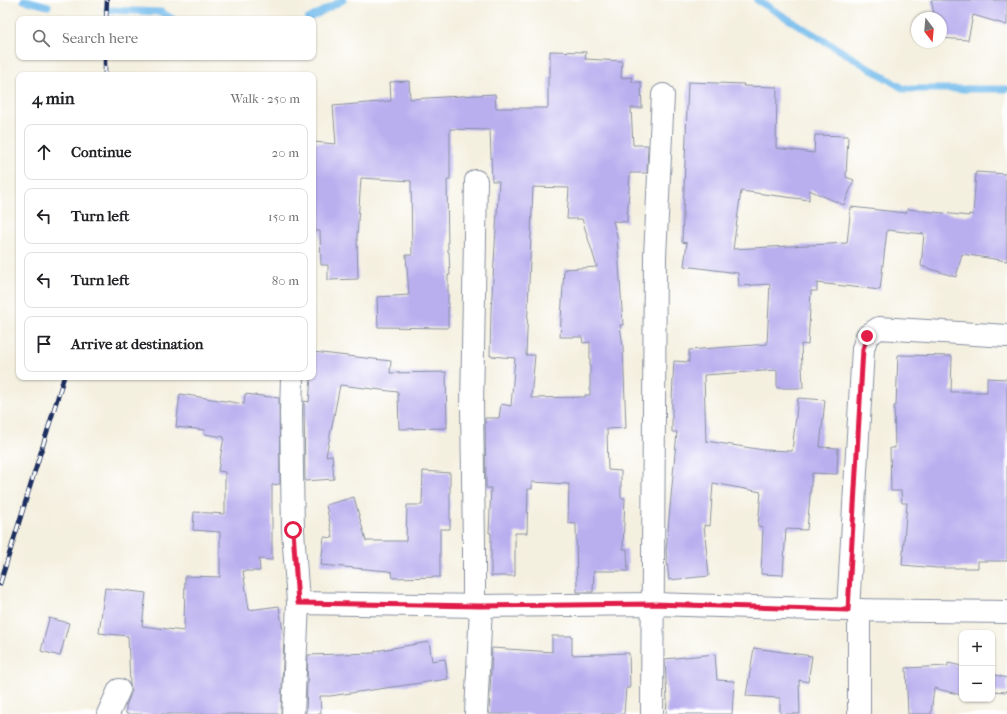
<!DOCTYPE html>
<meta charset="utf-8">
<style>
:root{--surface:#fff;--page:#f2f2f2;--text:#202124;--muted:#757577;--line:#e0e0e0}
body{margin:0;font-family:"IM FELL French Canon",serif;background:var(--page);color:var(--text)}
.controls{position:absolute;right:12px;bottom:12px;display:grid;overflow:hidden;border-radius:8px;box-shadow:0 1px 3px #0004}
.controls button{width:36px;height:36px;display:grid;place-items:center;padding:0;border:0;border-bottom:1px solid var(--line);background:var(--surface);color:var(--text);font:20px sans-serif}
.compass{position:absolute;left:911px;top:12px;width:36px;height:36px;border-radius:50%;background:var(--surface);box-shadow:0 1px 3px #0004;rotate:164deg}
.stop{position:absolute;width:12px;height:12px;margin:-9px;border:3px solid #e11d48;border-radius:50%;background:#fff}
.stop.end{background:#e11d48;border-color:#fff;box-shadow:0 1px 4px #0008}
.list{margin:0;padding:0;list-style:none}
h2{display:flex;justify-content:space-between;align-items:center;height:52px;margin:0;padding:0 16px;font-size:17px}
h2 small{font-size:13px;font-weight:400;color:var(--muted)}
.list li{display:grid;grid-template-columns:26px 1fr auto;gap:12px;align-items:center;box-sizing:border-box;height:56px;margin:0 8px 8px;padding:0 8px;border:1px solid var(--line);border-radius:8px}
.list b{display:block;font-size:15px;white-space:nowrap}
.list em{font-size:13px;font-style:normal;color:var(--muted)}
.icon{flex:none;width:22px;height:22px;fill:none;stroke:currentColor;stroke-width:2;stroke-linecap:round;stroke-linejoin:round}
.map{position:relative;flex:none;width:1007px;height:714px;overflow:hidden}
.search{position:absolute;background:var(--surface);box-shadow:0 1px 3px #0004;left:16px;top:16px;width:300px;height:44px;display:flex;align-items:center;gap:10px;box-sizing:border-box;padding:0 14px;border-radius:8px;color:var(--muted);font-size:15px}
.panel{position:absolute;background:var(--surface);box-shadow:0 1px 3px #0004;left:16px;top:72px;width:300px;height:308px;border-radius:8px}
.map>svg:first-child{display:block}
</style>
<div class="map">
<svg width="1007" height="714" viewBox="0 0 1007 714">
<rect width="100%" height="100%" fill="#fff"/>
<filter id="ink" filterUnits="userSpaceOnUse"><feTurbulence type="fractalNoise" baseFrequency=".025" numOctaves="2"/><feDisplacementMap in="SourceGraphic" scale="8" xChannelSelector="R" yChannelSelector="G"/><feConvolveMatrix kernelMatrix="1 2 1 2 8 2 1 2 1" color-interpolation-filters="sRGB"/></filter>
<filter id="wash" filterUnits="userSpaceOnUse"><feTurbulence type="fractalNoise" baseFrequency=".012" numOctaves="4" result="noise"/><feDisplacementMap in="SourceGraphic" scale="16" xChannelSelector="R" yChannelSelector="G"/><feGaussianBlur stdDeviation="0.9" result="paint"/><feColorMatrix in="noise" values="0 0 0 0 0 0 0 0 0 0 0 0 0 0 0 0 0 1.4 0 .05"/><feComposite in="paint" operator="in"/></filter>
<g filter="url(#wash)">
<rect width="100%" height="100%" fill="#f4f0e0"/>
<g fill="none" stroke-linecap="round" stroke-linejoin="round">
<g stroke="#74bcec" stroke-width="7">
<polyline points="24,0 48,6"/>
<polyline points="757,0 904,89 1007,89"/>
<polyline points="107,10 161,12 173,19"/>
<polyline points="308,19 343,0"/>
</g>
</g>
<g id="blocks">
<g fill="#b9afef" fill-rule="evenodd">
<polygon points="931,0 1007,0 1007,25 973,15 968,40 941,38 941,18 935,18"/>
<path d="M550,51L586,52L585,59L622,61L621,78L632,77V82H641L642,108H631L633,145H648L647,173H630L627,222L613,221L617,236L623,325H620L623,347L626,428L607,429L608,470L621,471V498H625L623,549H627L628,571H594L593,592H577L576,524L568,523L569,484L532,482V489H528L527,533H515V576H491V533H489L491,488H486L485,418H499L501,404L511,406L515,358L490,356L491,311L499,181H492L490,130L450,129V180H447L448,252H449L450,275H448V328L378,327L377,297L409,295L406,255H412L411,181L361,178L357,236L358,279L328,280V265H321L320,231H313L315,199H313V142L336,144L333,106L391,101L390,82L409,81L410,99L495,94L496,108H548V76H550ZM533,187L569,188L567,219H582L597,267L564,269L560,337H582L583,343L590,342V395H585V397L531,398L535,355H526Z"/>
<polygon points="688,82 744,84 743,86 777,87 776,148 814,153 815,135 848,136 846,177 854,180 844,205 809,190 809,200 741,191 733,249 847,243 851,207 906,213 907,209 969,216 969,214 973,215 976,172 1006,174 1006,190 1007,190 1007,261 962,254 956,277 921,266 924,234 887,230 880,290 817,283 817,291 811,291 808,345 801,344 803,388 777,388 777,370 704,375 706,441 764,450 792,451 798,398 825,400 820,447 838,448 837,474 812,473 807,530 786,529 783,575 761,574 763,527 758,526 761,492 713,483 710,526 704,525 709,576 669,580 666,551 677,432 672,432 672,399 674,361 689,362 689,350 767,344 770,284 739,286 738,273 684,266 687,243 682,242"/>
<polygon points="313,352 391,361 390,373 446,372 447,428 399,429 398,392 340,385 326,456 332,455 334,479 305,481 304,401 309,402 311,377 313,377"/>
<polygon points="898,355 952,356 951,392 987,392 987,378 1007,379 1007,561 978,561 978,568 937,568 902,565 907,503 902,503 901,491 891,491 890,448 895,448 894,406 896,406"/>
<polygon points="180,394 244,404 245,394 279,398 280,484 272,485 272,560 259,559 260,571 243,571 249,610 279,606 284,637 281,714 126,714 126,706 130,696 131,689 130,684 128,636 99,633 105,588 146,593 142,626 184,631 185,576 220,577 220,532 193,530 194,512 225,514 225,472 218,471 224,437 204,434 205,430 176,427"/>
<polygon points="423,471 450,473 450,529 440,529 440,577 393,578 392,572 388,571 321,565 324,537 333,538 326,505 354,497 366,541 406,541 407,505 422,505"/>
<polygon points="49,618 69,623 60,656 41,651"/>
<polygon points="552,636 572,636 572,655 629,653 630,688 626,688 624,714 489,714 492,648 552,652"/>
<polygon points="429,642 432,661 445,659 448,679 330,696 320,696 321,714 306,714 308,655 375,653 375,651"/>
<polygon points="754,648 812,656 808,682 799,680 800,714 780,714 780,698 746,696"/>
<polygon points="715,654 717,680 734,681 732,714 666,714 667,701 665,659"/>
<polygon points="948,663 962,666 961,695 934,688 931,714 908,714 906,668 948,666"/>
<polygon points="992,674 1007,678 1007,692 992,691"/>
</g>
</g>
</g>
<g filter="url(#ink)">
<use href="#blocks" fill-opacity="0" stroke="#88909f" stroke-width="1"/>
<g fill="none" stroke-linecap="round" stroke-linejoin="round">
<defs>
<g id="street">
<polyline points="292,377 291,413 293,530 298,603 293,714"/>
<polyline points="298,603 481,606 653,604 848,610 1007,612"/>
<polyline points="474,606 474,546 472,407 476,181"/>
<polyline points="848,610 863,349 867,336 879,328 1007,336"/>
<polyline points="108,714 119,690"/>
<polyline points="476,714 481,606"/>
<polyline points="652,714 655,256 663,95"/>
<polyline points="859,714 859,610"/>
</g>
</defs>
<use href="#street" stroke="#88909f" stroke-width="24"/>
<use href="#street" stroke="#fff" stroke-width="22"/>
<defs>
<g id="rail">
<polyline points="106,19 107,0"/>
<polyline points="105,75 105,57"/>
<polyline points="0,584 64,377"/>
</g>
</defs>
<use href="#rail" stroke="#1b2f5e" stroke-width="4.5"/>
<use href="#rail" stroke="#fff" stroke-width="3" stroke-dasharray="9" stroke-linecap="butt"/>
</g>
</g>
<g fill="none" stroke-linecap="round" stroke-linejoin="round" filter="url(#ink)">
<polyline stroke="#e11d48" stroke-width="5" points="293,530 298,603 481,606 653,604 848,610 863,349 867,336"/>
</g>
</svg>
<div class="controls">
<button>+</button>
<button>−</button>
</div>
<svg class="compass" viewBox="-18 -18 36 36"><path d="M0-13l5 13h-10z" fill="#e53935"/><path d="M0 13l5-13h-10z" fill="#757577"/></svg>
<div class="stop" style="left:293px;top:530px"></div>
<div class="stop end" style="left:867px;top:336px"></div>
<div class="search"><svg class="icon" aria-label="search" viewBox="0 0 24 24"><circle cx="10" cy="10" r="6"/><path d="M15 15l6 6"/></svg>Search here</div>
<section class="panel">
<h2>4 min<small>Walk · 250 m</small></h2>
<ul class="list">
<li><svg class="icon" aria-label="ahead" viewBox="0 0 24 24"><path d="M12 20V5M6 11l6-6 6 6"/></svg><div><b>Continue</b></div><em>20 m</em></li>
<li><svg class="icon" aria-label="left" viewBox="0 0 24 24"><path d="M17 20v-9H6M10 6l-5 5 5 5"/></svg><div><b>Turn left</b></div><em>150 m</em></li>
<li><svg class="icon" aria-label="left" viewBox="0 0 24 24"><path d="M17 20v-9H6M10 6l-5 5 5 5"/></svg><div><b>Turn left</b></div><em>80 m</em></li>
<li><svg class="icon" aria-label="arrive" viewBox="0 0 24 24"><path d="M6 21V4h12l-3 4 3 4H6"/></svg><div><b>Arrive at destination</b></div></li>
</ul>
</section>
</div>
